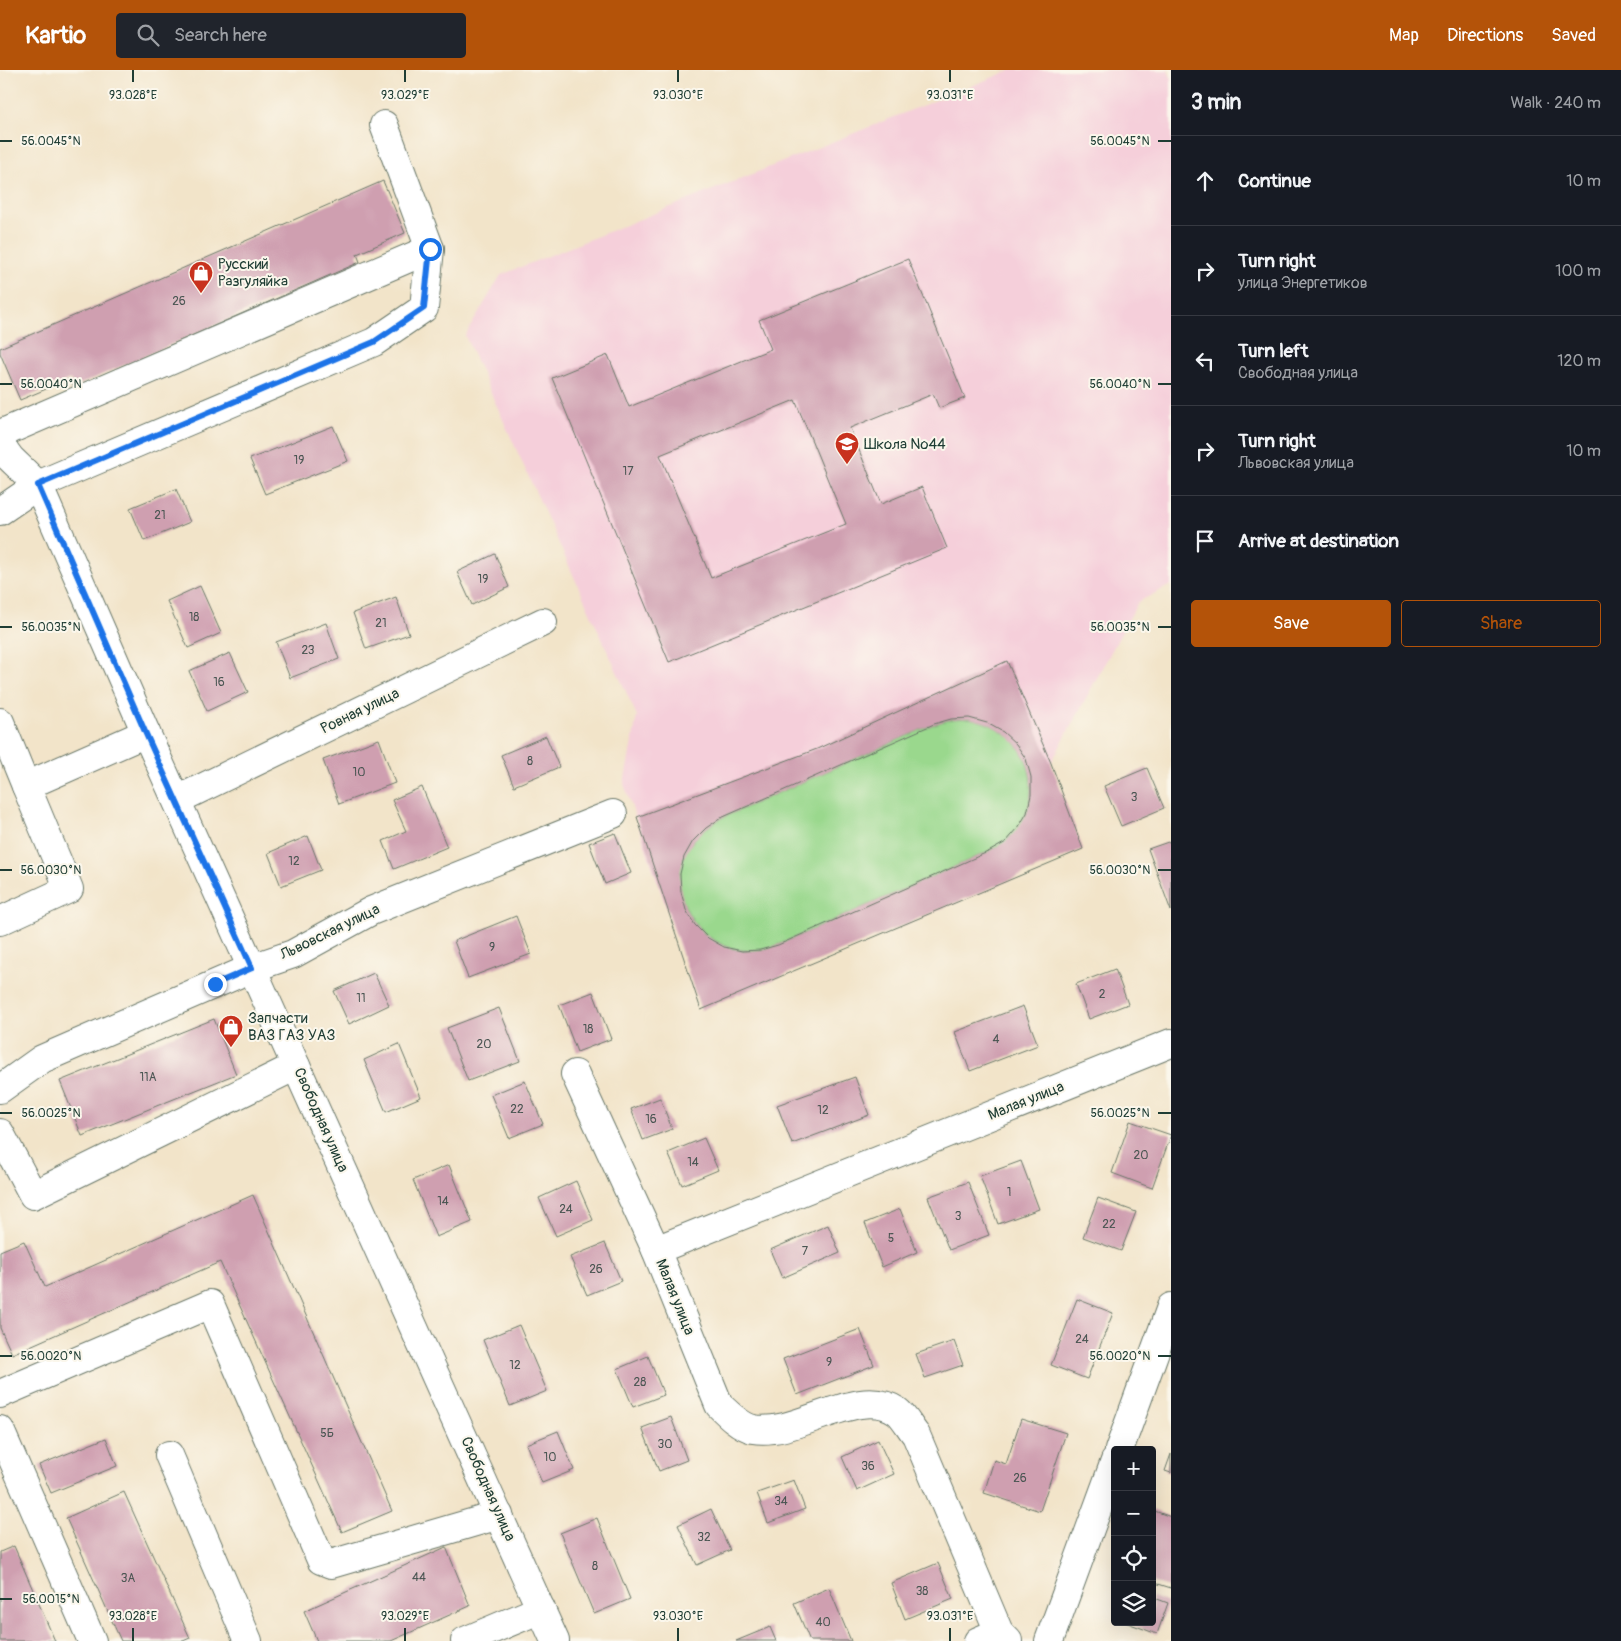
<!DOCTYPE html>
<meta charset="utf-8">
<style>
:root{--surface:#171b24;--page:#20242c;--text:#f1f3f6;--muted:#9ea1a6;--line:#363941;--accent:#b45309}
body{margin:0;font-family:Pangolin,sans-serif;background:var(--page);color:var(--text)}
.controls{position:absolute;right:15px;bottom:15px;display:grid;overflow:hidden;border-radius:5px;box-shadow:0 5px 20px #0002}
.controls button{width:45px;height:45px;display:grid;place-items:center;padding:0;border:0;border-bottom:1px solid var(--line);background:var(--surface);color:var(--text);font:25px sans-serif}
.stop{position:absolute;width:15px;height:15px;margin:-11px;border:4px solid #1a73e8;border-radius:50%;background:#fff}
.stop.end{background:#1a73e8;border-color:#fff;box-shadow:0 1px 5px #0008}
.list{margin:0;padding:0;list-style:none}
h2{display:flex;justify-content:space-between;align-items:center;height:65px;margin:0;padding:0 20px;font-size:21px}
h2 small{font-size:16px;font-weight:400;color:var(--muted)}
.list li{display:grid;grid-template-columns:32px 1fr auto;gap:15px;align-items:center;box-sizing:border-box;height:90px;padding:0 20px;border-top:1px solid var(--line)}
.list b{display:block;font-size:19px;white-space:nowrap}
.list p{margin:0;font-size:16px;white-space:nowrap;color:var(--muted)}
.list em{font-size:16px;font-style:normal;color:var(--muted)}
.actions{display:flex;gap:10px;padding:15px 20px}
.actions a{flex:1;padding:11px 0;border:1px solid var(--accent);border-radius:5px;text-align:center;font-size:18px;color:var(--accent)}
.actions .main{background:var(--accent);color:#fff}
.icon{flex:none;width:28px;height:28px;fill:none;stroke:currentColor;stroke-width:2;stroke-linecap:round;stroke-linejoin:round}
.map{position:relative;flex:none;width:1171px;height:1571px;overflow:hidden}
header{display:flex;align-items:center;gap:30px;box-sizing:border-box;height:70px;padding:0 25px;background:var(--accent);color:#fff}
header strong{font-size:24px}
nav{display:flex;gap:28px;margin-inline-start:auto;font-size:18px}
.search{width:350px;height:45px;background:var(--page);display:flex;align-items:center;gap:12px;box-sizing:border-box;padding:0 18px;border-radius:5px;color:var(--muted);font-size:19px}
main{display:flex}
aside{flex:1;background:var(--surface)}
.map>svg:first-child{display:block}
</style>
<header>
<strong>Kartio</strong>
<div class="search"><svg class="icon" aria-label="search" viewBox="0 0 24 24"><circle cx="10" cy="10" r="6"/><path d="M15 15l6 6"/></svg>Search here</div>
<nav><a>Map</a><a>Directions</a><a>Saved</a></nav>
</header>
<main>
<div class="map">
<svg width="1171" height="1571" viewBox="0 0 1171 1571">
<rect width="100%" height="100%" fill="#fbf7ec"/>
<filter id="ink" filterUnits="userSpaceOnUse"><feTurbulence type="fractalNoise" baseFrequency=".02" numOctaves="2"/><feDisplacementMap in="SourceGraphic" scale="10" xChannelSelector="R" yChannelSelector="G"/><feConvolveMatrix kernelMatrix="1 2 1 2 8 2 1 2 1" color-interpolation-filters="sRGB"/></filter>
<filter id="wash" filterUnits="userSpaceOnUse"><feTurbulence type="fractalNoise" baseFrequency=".0096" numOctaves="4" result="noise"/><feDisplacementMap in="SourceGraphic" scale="20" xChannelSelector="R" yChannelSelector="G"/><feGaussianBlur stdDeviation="1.12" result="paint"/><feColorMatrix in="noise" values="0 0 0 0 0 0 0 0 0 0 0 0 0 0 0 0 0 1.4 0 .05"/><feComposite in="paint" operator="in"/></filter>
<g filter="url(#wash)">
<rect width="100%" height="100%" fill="#f2e4c9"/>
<polygon fill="#f5cfda" points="1011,0 1168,0 1171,8 1171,515 1138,532 1051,693 1083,779 701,940 624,714 637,646 465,266 501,205"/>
<path fill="#9ad88d" stroke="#5c8a60" d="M969,648C981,651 991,654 1001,661C1034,681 1041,730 1017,760C1009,769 1001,775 990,781L778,875C766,879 753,882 740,880C690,872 660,811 694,770C702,760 711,755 721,748L934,654L951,649Z"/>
<g id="blocks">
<g fill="#cf9fb0" fill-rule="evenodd">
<polygon points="383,111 405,163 357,184 360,192 74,317 70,309 20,330 0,283 0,278"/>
<path d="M908,189L965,328L939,338L933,324L850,358L881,434L922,417L947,478L669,592L552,308L608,285L629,337L771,279L759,250ZM795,330L846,454L711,508L660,385Z"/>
<polygon points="333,356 348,391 265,424 250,389"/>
<polygon points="176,419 190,452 144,471 130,438"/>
<polygon points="495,484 509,517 472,535 457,502"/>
<polygon points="200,516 221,563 188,578 167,531"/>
<polygon points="396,527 409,564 366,579 353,543"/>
<polygon points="326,553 339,589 290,608 276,572"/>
<polygon points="230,583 248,622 207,641 189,601"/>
<path d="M1007,591L1051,693L1083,779L701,940L637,747L817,679ZM969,648L987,653L1003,662L1016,674L1026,689L1031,707V725L1027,743L1018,758L1006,772L990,781L778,875L760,880L742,881L724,877L708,868L695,855L686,840L681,822L680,804L684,787L693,771L706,758L721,748L934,654L951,649Z"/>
<polygon points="546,666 559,697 514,716 501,685"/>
<polygon points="379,669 395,713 339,734 323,690"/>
<polygon points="1147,698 1164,738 1121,756 1104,716"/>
<polygon points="422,717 447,777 394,799 383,771 406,761 392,730"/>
<polygon points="615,763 631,803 605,814 589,773"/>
<polygon points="308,766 321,800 281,816 268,783"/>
<polygon points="1171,771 1171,841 1148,779"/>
<polygon points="516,846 531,884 468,908 454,871"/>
<polygon points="1115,899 1128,934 1089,949 1076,914"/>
<polygon points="374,903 389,935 349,954 334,921"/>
<polygon points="593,922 611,969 577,982 559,935"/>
<polygon points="1023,936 1038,975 970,1001 955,962"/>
<polygon points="499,938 520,991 468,1011 447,958"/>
<polygon points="214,949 236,1004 82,1066 60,1011"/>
<polygon points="399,974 421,1027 386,1042 364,990"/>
<polygon points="855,1007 869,1045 792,1074 777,1035"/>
<polygon points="525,1011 543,1054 509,1068 491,1025"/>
<polygon points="660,1028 672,1059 643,1070 631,1039"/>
<polygon points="1130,1051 1171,1065 1152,1118 1112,1103"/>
<polygon points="704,1068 718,1100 682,1115 668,1083"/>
<polygon points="1021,1091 1039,1139 998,1154 980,1106"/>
<polygon points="449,1095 472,1152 436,1167 413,1110"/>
<polygon points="576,1111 593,1150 556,1166 539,1128"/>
<polygon points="968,1112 989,1165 949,1180 928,1127"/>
<polygon points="253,1125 392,1441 342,1462 220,1192 12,1284 0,1258 0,1181 24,1171 45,1217"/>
<polygon points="1098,1128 1136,1142 1121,1181 1083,1167"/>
<polygon points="900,1139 917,1182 882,1197 865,1153"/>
<polygon points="828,1155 840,1183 782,1208 770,1180"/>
<polygon points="605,1173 621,1211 587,1225 570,1187"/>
<polygon points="1077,1229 1113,1243 1087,1309 1051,1295"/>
<polygon points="519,1255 547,1321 510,1336 483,1270"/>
<polygon points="860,1259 874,1295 797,1325 783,1289"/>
<polygon points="954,1271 963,1295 925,1308 916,1284"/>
<polygon points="648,1286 664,1325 633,1337 617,1299"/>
<polygon points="671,1347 687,1390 659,1401 642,1358"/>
<polygon points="1021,1349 1066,1363 1040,1441 984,1423 994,1390 1006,1394"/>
<polygon points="558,1361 574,1400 542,1413 526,1374"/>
<polygon points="106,1368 117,1396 51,1423 39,1395"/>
<polygon points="878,1370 894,1404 857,1421 842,1387"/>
<polygon points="1171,1384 1171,1403 1165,1401"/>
<polygon points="794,1410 805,1439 768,1453 757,1423"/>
<polygon points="124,1422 190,1568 183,1571 121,1571 66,1448"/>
<polygon points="711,1439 730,1480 697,1495 678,1455"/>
<polygon points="1152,1440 1171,1447 1171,1518 1152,1512"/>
<polygon points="597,1448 630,1529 594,1544 560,1463"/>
<polygon points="14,1476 55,1571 0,1571 0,1482"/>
<polygon points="446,1477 470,1536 391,1571 317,1571 304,1541"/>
<polygon points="938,1493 953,1529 905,1549 891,1513"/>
<polygon points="829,1518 851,1571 810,1571 794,1533"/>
<polygon points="1152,1527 1168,1533 1157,1564 1125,1552 1152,1552"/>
<polygon points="770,1557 776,1571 736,1571"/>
</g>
</g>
</g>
<g filter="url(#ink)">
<use href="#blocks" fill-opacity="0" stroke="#697768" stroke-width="1"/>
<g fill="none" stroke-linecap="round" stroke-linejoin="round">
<defs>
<g id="minor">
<polyline points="0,364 430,179 384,55"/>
<polyline points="0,374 10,388 38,415 146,663 555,1571"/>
<polyline points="0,441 38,415 374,272 424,238 430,179"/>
<polyline points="0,652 26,716 146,663"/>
<polyline points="177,730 543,552"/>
<polyline points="0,851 69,819 26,716"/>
<polyline points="575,1004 656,1180"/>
<polyline points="0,1019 42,989 252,898 293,884 371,841 613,744"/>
<polyline points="0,1063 33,1125 296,996"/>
<polyline points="0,1324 210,1234 321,1490 331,1494 499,1445"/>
<polyline points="0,1360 92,1571"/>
<polyline points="1119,1380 1171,1237"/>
<polyline points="169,1385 248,1571"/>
<polyline points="465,1571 541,1539"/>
<polyline points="978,1571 999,1562"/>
<path d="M1008,1571L999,1562L916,1365C910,1358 904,1346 897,1341C858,1314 798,1367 753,1359C740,1356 728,1344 719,1335L656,1180L1171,973"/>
<polyline points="1049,1571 1115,1391"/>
</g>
</defs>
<use href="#minor" stroke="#697768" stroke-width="30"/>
<use href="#minor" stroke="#fff" stroke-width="28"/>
</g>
</g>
<g fill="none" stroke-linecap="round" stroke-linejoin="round" filter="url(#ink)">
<polyline stroke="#1a73e8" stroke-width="6" points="215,914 252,898 146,664 38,415 374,272 424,238 430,179"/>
</g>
<path fill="none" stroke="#1f3d34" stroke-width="2" d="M133,0V12M405,0V12M678,0V12M950,0V12M0,71H12M1158,71H1171M0,314H12M1158,314H1171M0,557H12M1158,557H1171M0,800H12M1158,800H1171M0,1043H12M1158,1043H1171M0,1286H12M1158,1286H1171M0,1529H12M133,1558V1571M405,1558V1571M678,1558V1571M950,1558V1571"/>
<defs>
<symbol id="shop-pin" viewBox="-11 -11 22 30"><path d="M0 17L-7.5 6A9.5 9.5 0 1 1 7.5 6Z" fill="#c8321e" stroke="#fbf7ec"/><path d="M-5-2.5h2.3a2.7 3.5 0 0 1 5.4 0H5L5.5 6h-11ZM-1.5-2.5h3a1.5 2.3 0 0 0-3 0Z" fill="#fff"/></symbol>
<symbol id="school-pin" viewBox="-11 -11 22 30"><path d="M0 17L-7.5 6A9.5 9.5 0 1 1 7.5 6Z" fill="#c8321e" stroke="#fbf7ec"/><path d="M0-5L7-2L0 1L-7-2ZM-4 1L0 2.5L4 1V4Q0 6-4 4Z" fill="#fff"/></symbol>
</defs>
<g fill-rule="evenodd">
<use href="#shop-pin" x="187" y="189" width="28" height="38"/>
<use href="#school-pin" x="833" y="360" width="28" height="38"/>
<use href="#shop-pin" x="217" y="943" width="28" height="38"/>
</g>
<g text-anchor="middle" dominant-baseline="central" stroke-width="4" stroke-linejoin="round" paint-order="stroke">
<g font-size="12" fill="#4b5653">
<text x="179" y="231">26</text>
<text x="299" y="390">19</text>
<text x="628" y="401">17</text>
<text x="160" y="445">21</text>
<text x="483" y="509">19</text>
<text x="194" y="547">18</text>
<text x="381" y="553">21</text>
<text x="308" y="580">23</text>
<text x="219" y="612">16</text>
<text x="530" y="691">8</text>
<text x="359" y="702">10</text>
<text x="1134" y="727">3</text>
<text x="294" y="791">12</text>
<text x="492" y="877">9</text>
<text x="1102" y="924">2</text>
<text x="361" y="928">11</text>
<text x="588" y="959">18</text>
<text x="996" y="969">4</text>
<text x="484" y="974">20</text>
<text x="148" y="1007">11А</text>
<text x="517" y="1039">22</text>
<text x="823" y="1040">12</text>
<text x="651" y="1049">16</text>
<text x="1141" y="1085">20</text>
<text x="693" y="1092">14</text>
<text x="1009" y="1122">1</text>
<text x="443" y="1131">14</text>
<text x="566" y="1139">24</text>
<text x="958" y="1146">3</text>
<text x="1109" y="1154">22</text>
<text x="891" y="1168">5</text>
<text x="805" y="1181">7</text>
<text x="596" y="1199">26</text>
<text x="1082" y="1269">24</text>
<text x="829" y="1292">9</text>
<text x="515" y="1295">12</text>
<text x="640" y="1312">28</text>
<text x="327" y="1363">5Б</text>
<text x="665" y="1374">30</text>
<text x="550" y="1387">10</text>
<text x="868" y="1396">36</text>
<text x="1020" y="1408">26</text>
<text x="781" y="1431">34</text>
<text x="704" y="1467">32</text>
<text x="595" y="1496">8</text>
<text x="419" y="1507">44</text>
<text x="128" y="1508">3А</text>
<text x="922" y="1521">38</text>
<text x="823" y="1552">40</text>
</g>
<g font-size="15" fill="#1f3d34" stroke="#fbf7ec" text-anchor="start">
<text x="218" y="194">Русский<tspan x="218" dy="17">Разгуляйка</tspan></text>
<text x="864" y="374">Школа №44</text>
<text x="248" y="948">Запчасти<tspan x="248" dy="17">ВАЗ ГАЗ УАЗ</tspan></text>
</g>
<g font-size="15" fill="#1f3d34" stroke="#fbf7ec">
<text transform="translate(360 641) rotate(-26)">Ровная улица</text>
<text transform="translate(330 862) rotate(-26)">Львовская улица</text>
<text transform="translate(1026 1031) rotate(-22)">Малая улица</text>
<text transform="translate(321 1050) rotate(66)">Свободная улица</text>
<text transform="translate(675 1227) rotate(68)">Малая улица</text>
<text transform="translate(488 1419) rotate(66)">Свободная улица</text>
</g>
</g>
<g font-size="12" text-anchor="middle" fill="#1f3d34" stroke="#fbf7ec" stroke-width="4" stroke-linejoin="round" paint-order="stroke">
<text x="133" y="29">93.028°E</text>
<text x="405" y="29">93.029°E</text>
<text x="678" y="29">93.030°E</text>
<text x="950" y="29">93.031°E</text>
<text x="51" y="75">56.0045°N</text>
<text x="1120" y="75">56.0045°N</text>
<text x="51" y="318">56.0040°N</text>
<text x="1120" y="318">56.0040°N</text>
<text x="51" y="561">56.0035°N</text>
<text x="1120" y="561">56.0035°N</text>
<text x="51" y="804">56.0030°N</text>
<text x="1120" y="804">56.0030°N</text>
<text x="51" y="1047">56.0025°N</text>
<text x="1120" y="1047">56.0025°N</text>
<text x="51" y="1290">56.0020°N</text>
<text x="1120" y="1290">56.0020°N</text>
<text x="51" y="1533">56.0015°N</text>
<text x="133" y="1550">93.028°E</text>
<text x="405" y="1550">93.029°E</text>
<text x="678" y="1550">93.030°E</text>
<text x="950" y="1550">93.031°E</text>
</g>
</svg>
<div class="controls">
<button>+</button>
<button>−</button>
<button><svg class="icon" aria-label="locate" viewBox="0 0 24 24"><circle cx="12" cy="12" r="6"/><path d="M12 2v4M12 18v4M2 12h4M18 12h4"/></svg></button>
<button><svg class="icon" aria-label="layers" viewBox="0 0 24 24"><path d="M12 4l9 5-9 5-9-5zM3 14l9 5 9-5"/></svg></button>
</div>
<div class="stop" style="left:430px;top:179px"></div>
<div class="stop end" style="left:215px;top:914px"></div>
</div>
<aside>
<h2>3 min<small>Walk · 240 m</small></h2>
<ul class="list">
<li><svg class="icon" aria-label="ahead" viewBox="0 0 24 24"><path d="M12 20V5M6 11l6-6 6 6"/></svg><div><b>Continue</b></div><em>10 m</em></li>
<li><svg class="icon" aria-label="right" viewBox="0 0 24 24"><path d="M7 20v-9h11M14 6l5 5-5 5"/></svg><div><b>Turn right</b><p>улица Энергетиков</p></div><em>100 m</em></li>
<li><svg class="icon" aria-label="left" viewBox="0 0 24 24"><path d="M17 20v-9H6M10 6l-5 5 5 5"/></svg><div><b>Turn left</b><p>Свободная улица</p></div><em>120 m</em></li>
<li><svg class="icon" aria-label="right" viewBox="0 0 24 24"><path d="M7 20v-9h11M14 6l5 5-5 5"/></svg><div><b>Turn right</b><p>Львовская улица</p></div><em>10 m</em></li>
<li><svg class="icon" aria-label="arrive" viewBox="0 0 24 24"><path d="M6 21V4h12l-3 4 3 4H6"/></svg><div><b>Arrive at destination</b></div></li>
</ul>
<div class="actions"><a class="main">Save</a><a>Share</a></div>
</aside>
</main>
